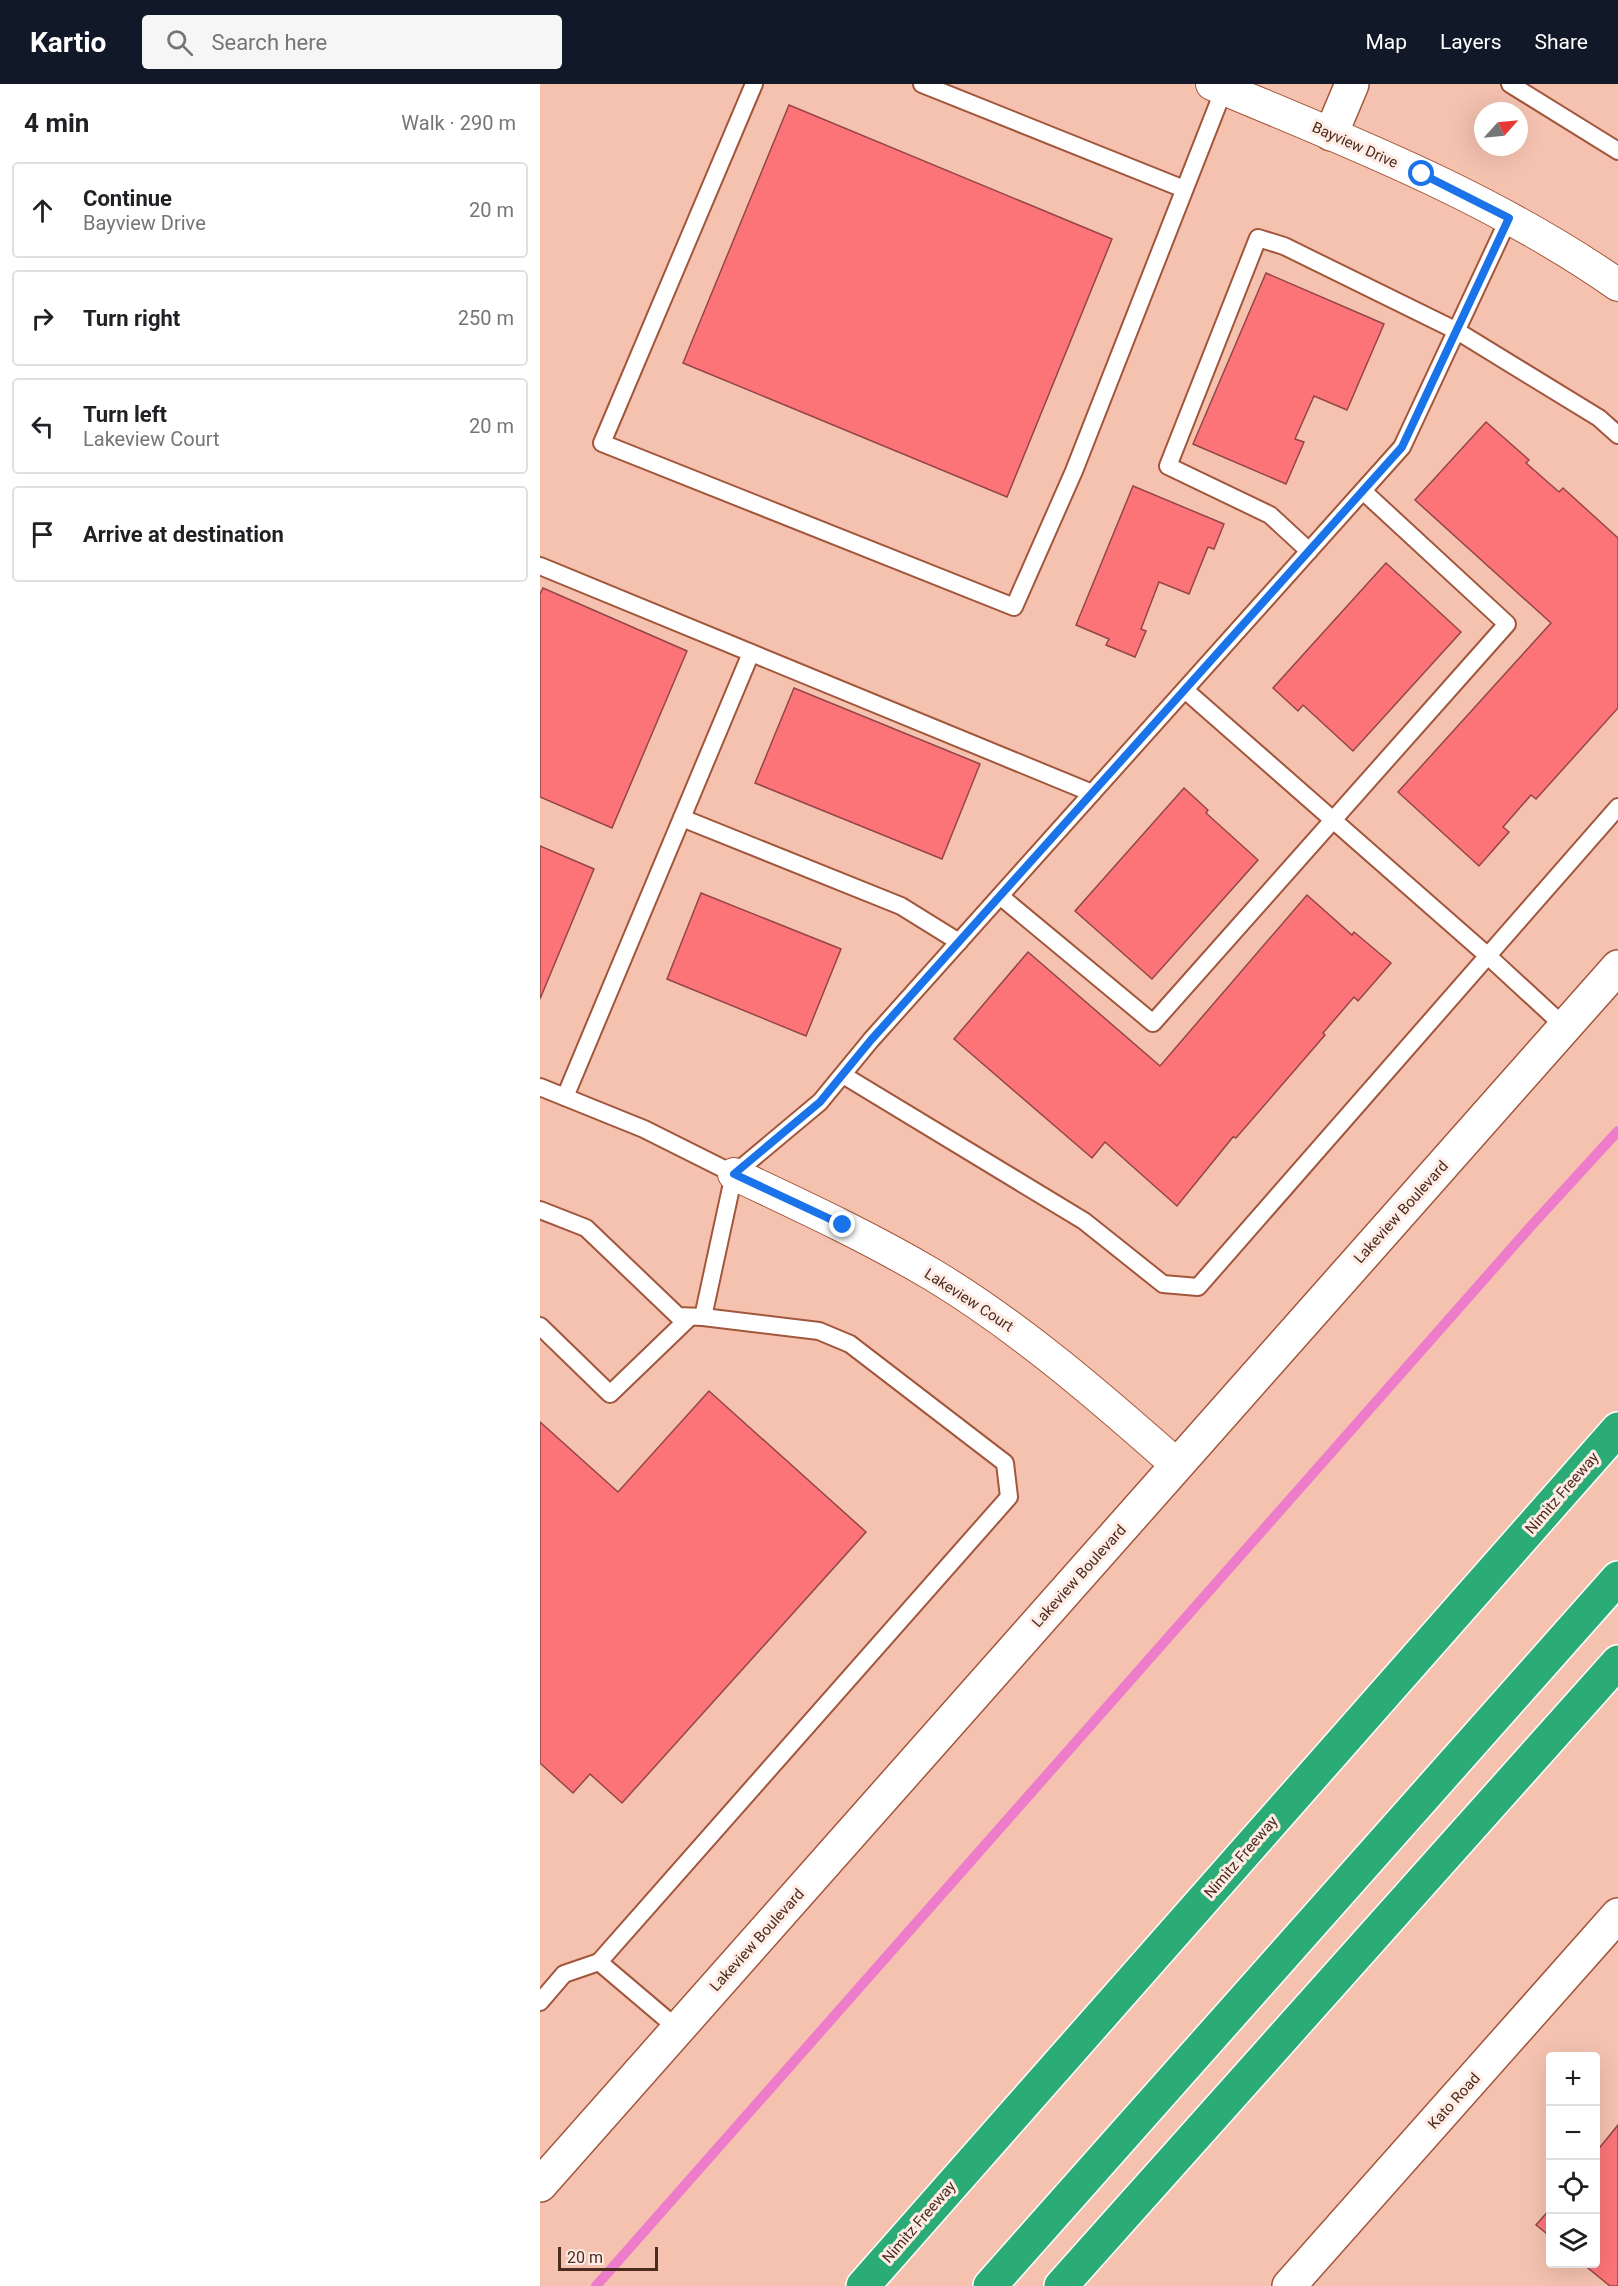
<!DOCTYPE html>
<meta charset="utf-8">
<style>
:root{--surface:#fff;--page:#f6f6f6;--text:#202124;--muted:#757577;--line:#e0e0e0;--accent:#111827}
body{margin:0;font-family:Roboto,sans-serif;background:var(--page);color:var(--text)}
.controls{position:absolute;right:18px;bottom:18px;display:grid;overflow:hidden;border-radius:6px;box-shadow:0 6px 24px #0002}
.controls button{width:54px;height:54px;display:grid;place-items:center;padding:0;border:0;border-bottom:2px solid var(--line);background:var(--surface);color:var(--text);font:30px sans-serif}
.compass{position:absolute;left:934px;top:18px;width:54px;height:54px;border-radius:50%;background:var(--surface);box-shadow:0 6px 24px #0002;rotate:63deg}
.scale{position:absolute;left:18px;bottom:15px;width:100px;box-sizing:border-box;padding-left:6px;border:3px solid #4c2b1f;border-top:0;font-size:16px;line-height:21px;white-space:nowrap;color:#4c2b1f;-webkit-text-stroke:4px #feece5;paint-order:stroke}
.stop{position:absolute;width:18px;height:18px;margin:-14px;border:4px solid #1a73e8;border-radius:50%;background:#fff}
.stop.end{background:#1a73e8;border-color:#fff;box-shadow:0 2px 6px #0008}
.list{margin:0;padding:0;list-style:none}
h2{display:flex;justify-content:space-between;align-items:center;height:78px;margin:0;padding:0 24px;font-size:26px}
h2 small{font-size:20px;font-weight:400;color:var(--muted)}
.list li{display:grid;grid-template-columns:39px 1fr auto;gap:18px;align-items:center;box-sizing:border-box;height:96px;margin:0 12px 12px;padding:0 12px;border:2px solid var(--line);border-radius:6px}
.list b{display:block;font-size:22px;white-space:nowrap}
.list p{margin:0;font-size:20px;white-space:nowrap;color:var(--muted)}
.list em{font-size:20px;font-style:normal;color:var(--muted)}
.icon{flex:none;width:33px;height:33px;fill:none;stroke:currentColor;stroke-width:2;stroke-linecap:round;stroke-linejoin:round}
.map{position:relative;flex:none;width:1078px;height:2202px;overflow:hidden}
header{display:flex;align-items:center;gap:36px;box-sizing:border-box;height:84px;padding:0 30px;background:var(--accent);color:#fff}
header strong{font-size:28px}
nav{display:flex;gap:33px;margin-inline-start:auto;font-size:21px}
.search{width:420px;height:54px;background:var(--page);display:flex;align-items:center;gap:15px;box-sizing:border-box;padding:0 21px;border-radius:6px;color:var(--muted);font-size:22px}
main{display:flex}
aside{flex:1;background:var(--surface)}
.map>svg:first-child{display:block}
</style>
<header>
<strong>Kartio</strong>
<div class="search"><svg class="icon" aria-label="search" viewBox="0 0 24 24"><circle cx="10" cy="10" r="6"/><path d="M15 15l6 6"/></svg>Search here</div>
<nav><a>Map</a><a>Layers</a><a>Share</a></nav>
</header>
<main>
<aside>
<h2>4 min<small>Walk · 290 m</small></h2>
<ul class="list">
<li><svg class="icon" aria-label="ahead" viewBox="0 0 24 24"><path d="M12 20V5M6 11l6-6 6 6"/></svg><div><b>Continue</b><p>Bayview Drive</p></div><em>20 m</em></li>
<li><svg class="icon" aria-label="right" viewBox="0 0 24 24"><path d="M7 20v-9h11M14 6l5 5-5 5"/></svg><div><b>Turn right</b></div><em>250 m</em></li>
<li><svg class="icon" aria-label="left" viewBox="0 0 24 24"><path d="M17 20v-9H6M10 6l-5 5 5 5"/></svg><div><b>Turn left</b><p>Lakeview Court</p></div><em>20 m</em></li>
<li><svg class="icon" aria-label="arrive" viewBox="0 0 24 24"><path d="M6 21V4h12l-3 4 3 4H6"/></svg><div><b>Arrive at destination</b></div></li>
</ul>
</aside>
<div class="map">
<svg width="1078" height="2202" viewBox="0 0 1078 2202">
<rect width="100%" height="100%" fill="#f5c2b0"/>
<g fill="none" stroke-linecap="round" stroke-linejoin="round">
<polyline stroke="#ed7cca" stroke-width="10" points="56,2202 992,1141 1078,1047"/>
</g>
<g fill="#fc7478" stroke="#954547" stroke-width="1.5">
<polygon points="249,21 572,155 467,413 143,279"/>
<polygon points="726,189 844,240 807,326 774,312 755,355 764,358 746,400 653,360"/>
<polygon points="946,338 989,376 986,379 1019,408 1023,404 1078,454 1078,624 996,715 991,711 963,743 969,748 939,782 858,708 1011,539 875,416"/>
<polygon points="593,402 684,440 674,465 668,463 649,510 619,498 601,545 606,547 595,573 566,561 569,555 536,541"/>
<polygon points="846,479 921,548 813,667 763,621 758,627 733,604"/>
<polygon points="3,504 147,567 72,744 0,713 0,510"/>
<polygon points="254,604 440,680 402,775 215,699"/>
<polygon points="644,704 668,726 666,729 718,776 612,895 535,827"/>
<polygon points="0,762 54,785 0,915"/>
<polygon points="161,809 301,865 266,952 127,895"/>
<polygon points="767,811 812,851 814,848 851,879 818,917 814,913 783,949 785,951 696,1054 693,1053 637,1122 565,1058 552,1074 414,955 488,868 620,982"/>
<polygon points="169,1307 326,1448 82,1719 50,1690 33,1709 0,1679 0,1338 78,1408"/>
<polygon points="1078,2041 1078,2202 1070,2202 1043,2180 1056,2180 1056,2068"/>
<polygon points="1011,2124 1011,2153 996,2141"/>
</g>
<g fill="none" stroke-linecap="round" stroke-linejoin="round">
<defs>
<g id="lane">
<polyline points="214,0 62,359 474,523 534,387 684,5"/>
<polyline points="382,0 644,105"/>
<polyline points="970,0 1078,67"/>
<polyline points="769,467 730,431 628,382 718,154 744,162 917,247 1059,334 1078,351"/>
<polyline points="0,482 552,709"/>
<polyline points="645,606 948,872 1025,943"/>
<polyline points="142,734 361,822 419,858"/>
<polyline points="460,812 613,939 967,540 823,407"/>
<polyline points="303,991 544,1137 623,1200 658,1203 1078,723"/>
<polyline points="0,1003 104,1045 194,1090"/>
<polyline points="25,1013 211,569"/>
<polyline points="0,1126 46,1144 138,1232 163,1233 194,1090 280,1018 331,956 862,363 969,134"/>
<polyline points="0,1242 70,1310 150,1233"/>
<polyline points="0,1918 24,1890 59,1878"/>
<polyline points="138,1945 59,1878 469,1413 465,1379 310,1260 279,1247 163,1233"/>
</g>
<g id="street">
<path d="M672,0C811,58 954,114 1078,201"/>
<path d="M194,1090C262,1122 329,1153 393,1191C482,1245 560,1313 637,1381"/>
</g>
<g id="secondary">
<polyline points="791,50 812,0"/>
<polyline points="0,2101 1078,883"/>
<polyline points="749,2202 1078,1831"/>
</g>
<g id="highway">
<polyline points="323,2202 1078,1345"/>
<polyline points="450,2202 1078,1494"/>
<polyline points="521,2202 1078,1578"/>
</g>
</defs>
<use href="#lane" stroke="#a2563b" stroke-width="20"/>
<use href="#street" stroke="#a2563b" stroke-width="34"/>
<use href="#secondary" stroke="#a2563b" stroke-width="36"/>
<use href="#highway" stroke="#fff" stroke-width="36"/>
<use href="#lane" stroke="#fff" stroke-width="16"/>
<use href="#street" stroke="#fff" stroke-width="32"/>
<use href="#secondary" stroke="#fff" stroke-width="33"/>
<use href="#highway" stroke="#2bab75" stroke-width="33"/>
</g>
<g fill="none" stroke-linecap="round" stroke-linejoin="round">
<polyline stroke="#1a73e8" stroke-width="8" points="303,1141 194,1090 280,1018 331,956 862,363 969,134 882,90"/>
</g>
<g text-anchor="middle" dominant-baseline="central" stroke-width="6" stroke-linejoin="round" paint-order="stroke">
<g font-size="15" fill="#4c2b1f" stroke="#feece5">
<text transform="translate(815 61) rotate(24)">Bayview Drive</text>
<text transform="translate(861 1128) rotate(-48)">Lakeview Boulevard</text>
<text transform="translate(429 1216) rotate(33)">Lakeview Court</text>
<text transform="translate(1022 1409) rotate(-49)">Nimitz Freeway</text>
<text transform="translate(539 1492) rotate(-48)">Lakeview Boulevard</text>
<text transform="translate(701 1773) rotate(-49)">Nimitz Freeway</text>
<text transform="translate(217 1856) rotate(-48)">Lakeview Boulevard</text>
<text transform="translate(914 2017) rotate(-48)">Kato Road</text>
<text transform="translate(379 2138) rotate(-49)">Nimitz Freeway</text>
</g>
</g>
</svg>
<div class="controls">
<button>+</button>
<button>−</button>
<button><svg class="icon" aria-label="locate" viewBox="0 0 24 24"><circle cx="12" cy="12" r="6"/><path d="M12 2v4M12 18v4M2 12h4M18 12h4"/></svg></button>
<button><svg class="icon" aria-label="layers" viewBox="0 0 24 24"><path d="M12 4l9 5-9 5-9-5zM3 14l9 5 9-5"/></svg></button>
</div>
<svg class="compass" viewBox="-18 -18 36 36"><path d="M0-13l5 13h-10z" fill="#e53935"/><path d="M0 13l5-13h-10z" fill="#757577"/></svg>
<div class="scale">20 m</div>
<div class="stop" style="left:882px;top:90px"></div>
<div class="stop end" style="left:303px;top:1141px"></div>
</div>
</main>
